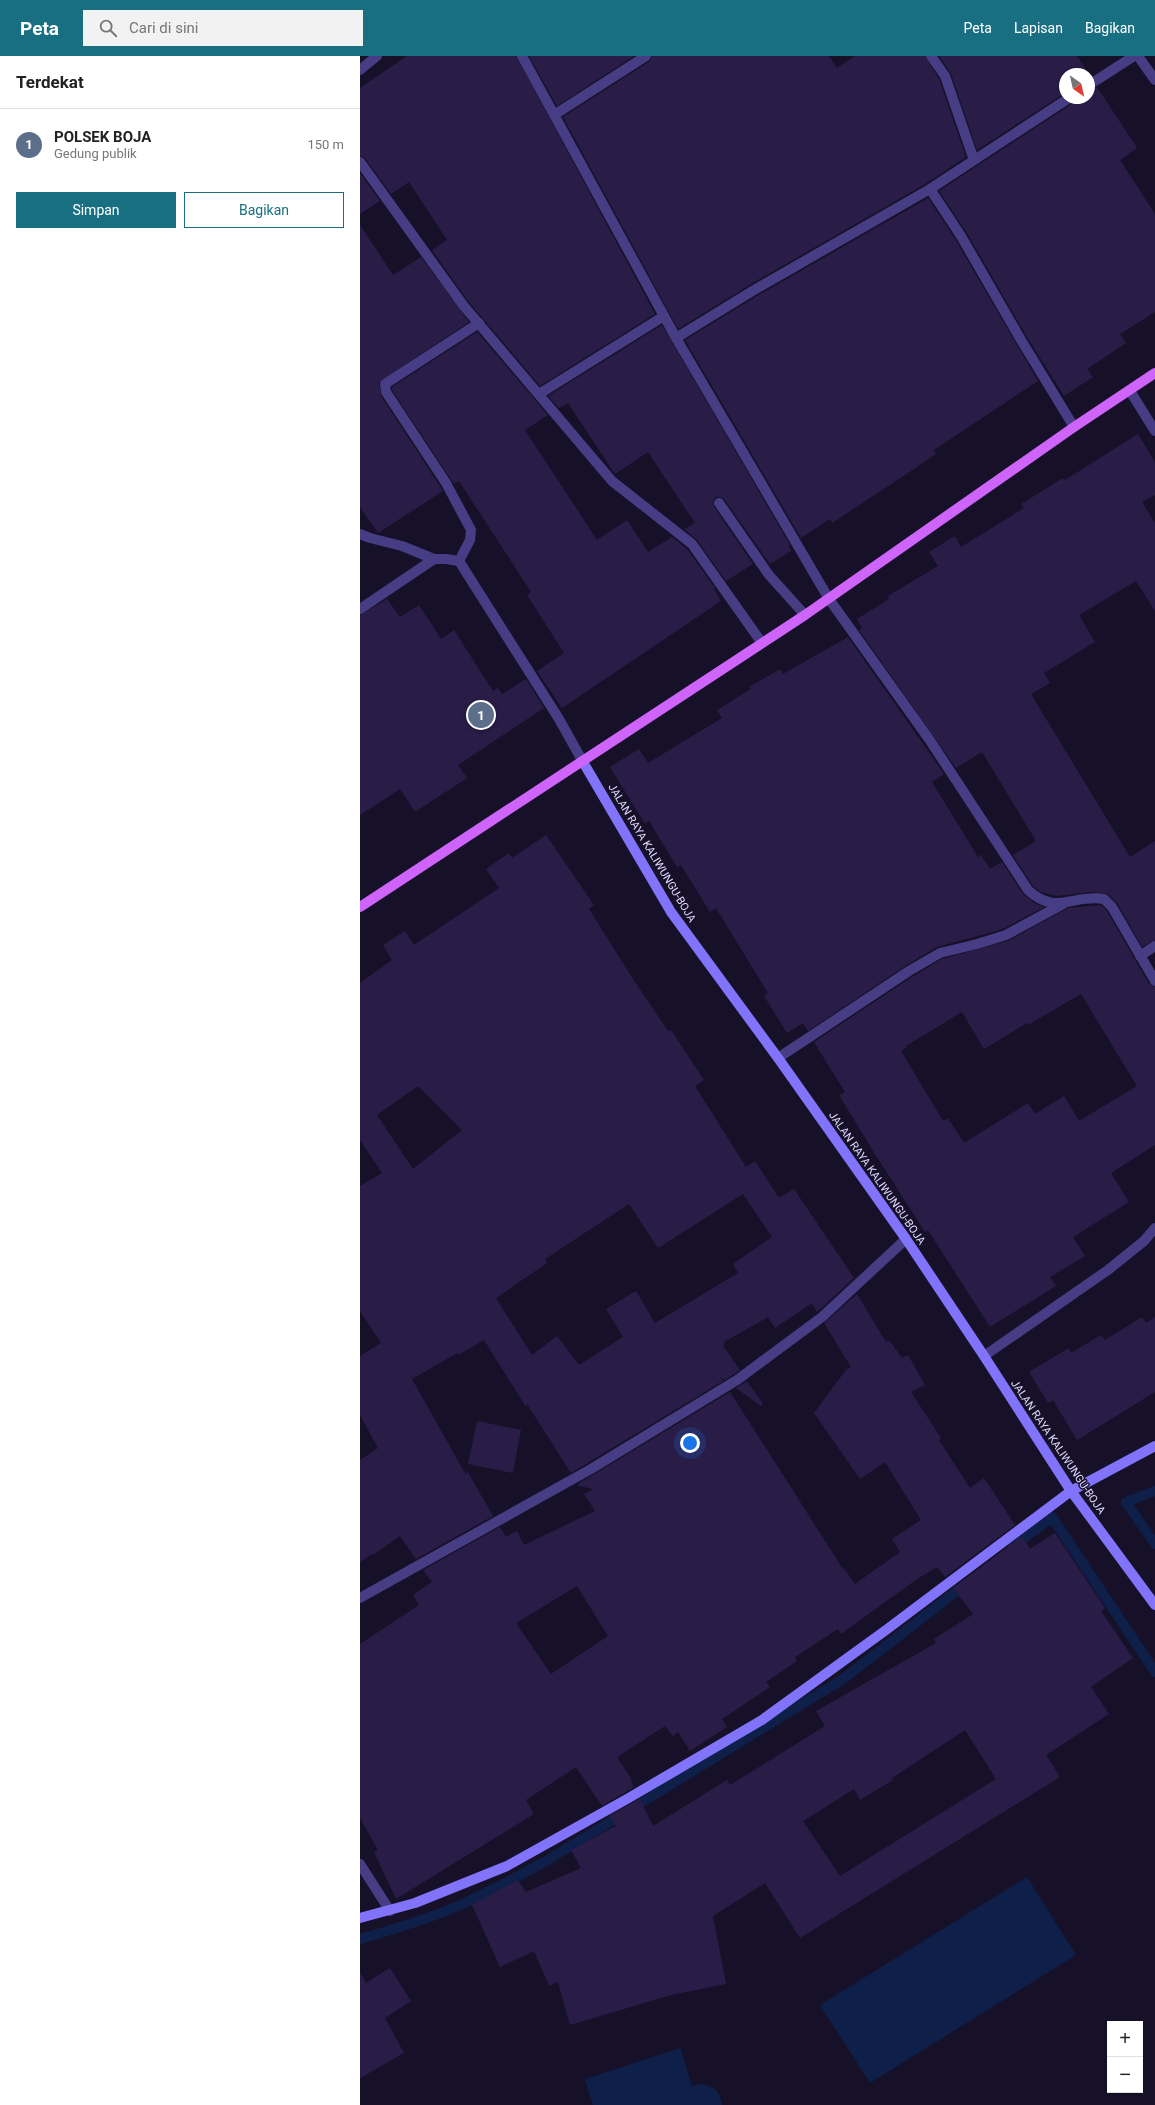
<!DOCTYPE html>
<html lang="id">
<meta charset="utf-8">
<style>
:root{--surface:#fff;--page:#f2f2f2;--text:#222;--muted:#767676;--line:#e0e0e0;--accent:#186f82}
body{margin:0;font-family:Roboto,sans-serif;background:var(--page);color:var(--text)}
.controls{position:absolute;right:12px;bottom:12px;display:grid;overflow:hidden;border-radius:0px;box-shadow:0 1px 3px #0004}
.controls button{width:36px;height:36px;display:grid;place-items:center;padding:0;border:0;border-bottom:1px solid var(--line);background:var(--surface);color:var(--text);font:20px sans-serif}
.compass{position:absolute;left:699px;top:12px;width:36px;height:36px;border-radius:50%;background:var(--surface);box-shadow:0 1px 3px #0004;rotate:146deg}
.you{position:absolute;left:330px;top:1387px;width:14px;height:14px;margin:-10px;border:3px solid #fff;border-radius:50%;background:#1a73e8;box-shadow:0 0 0 6px #1a73e833}
.badge{display:grid;place-items:center;width:26px;height:26px;border-radius:50%;background:var(--accent);color:#fff;font-size:13px;font-weight:700}
.pin{position:absolute;translate:-50% -50%;border:2px solid #fff;box-shadow:0 1px 4px #0006}
.list{margin:0;padding:0;list-style:none}
h2{display:flex;justify-content:space-between;align-items:center;height:52px;margin:0;padding:0 16px;font-size:17px}
h2 small{font-size:13px;font-weight:400;color:var(--muted)}
.list li{display:grid;grid-template-columns:26px 1fr auto;gap:12px;align-items:center;box-sizing:border-box;height:72px;padding:0 16px;border-top:1px solid var(--line)}
.list b{display:block;font-size:15px;white-space:nowrap}
.list p{margin:0;font-size:13px;white-space:nowrap;color:var(--muted)}
.list em{font-size:13px;font-style:normal;color:var(--muted)}
.actions{display:flex;gap:8px;padding:12px 16px}
.actions a{flex:1;padding:9px 0;border:1px solid var(--accent);border-radius:0px;text-align:center;font-size:14px;color:var(--accent)}
.actions .main{background:var(--accent);color:#fff}
.icon{flex:none;width:22px;height:22px;fill:none;stroke:currentColor;stroke-width:2;stroke-linecap:round;stroke-linejoin:round}
.map{position:relative;flex:none;width:795px;height:2049px;overflow:hidden}
header{display:flex;align-items:center;gap:24px;box-sizing:border-box;height:56px;padding:0 20px;background:var(--accent);color:#fff}
header strong{font-size:19px}
nav{display:flex;gap:22px;margin-inline-start:auto;font-size:14px}
.search{width:280px;height:36px;background:var(--page);display:flex;align-items:center;gap:10px;box-sizing:border-box;padding:0 14px;border-radius:0px;color:var(--muted);font-size:15px}
main{display:flex}
aside{flex:1;background:var(--surface)}
.map>svg:first-child{display:block}
</style>
<header>
<strong>Peta</strong>
<div class="search"><svg class="icon" aria-label="search" viewBox="0 0 24 24"><circle cx="10" cy="10" r="6"/><path d="M15 15l6 6"/></svg>Cari di sini</div>
<nav><a>Peta</a><a>Lapisan</a><a>Bagikan</a></nav>
</header>
<main>
<aside>
<h2>Terdekat<small></small></h2>
<ul class="list">
<li><span class="badge" style="background:#5c6f8a">1</span><div><b>POLSEK BOJA</b><p>Gedung publik</p></div><em>150 m</em></li>
</ul>
<div class="actions"><a class="main">Simpan</a><a>Bagikan</a></div>
</aside>
<div class="map">
<svg width="795" height="2049" viewBox="0 0 795 2049">
<rect width="100%" height="100%" fill="#161128"/>
<g fill="#0e2049">
<polygon points="667,1821 716,1899 510,2027 460,1949"/>
<path d="M320,1992L332,2030C347,2025 361,2033 362,2049H233L225,2023Z"/>
</g>
<g fill="none" stroke-linecap="round" stroke-linejoin="round">
<g stroke="#0e2049" stroke-width="10">
<polyline points="795,1435 766,1446 795,1488"/>
<polyline points="653,1491 692,1461 795,1616"/>
<path d="M0,1883C31,1874 63,1865 93,1852C125,1838 155,1822 186,1805L483,1623L606,1528"/>
</g>
</g>
<g fill="#291d48" fill-rule="evenodd">
<polygon points="47,0 156,0 295,258 180,330 108,245 72,194 87,184 49,126 31,138 5,102 0,100 0,32"/>
<polygon points="169,0 274,0 197,50"/>
<polygon points="292,0 469,0 477,12 495,0 565,0 579,23 606,101 567,127 391,228 318,273 203,61 290,5"/>
<polygon points="579,0 717,0 729,18 705,18 705,37 617,94 591,18"/>
<polygon points="737,31 777,92 760,104 795,158 795,256 760,278 766,287 727,313 733,321 704,340 667,281 607,177 579,135 713,47 715,42 729,42 729,35"/>
<polygon points="0,117 20,145 0,158"/>
<polygon points="568,142 595,183 678,325 574,394 576,398 545,419 472,467 470,463 441,482 325,284 397,240"/>
<polygon points="0,169 33,219 61,201 109,266 19,326 21,340 83,435 18,477 0,451"/>
<polygon points="302,269 430,489 428,490 431,495 410,508 364,443 361,441 356,441 353,445 354,451 393,508 366,525 337,484 324,473 335,467 288,396 255,418 208,347 199,352 188,340"/>
<polygon points="117,276 188,359 165,374 237,484 267,464 288,496 312,481 327,493 355,532 354,533 361,545 202,652 177,615 204,597 167,539 171,536 99,425 94,428 32,334 32,331"/>
<polygon points="778,378 795,406 795,439 782,446 795,467 795,555 776,525 719,559 735,586 684,617 690,627 671,638 770,801 795,785 795,884 782,891 758,848 748,838 732,836 696,840 681,836 673,830 653,799 676,785 622,696 596,712 499,574 502,572 497,563 529,543 528,540 578,510 569,496 595,480 601,491 664,452 661,448 703,422 705,424"/>
<polygon points="27,543 40,561 59,549 81,583 94,574 133,635 138,632 142,638 166,623 184,652 98,709 107,722 55,756 40,733 0,759 0,559"/>
<polygon points="488,581 584,718 572,726 618,801 621,799 630,813 642,806 663,838 674,847 684,851 643,873 577,891 545,910 448,975 443,967 427,977 404,940 408,937 356,852 350,856 321,809 317,811 289,765 285,768 250,711 279,693 288,707 362,662 357,654 391,633 389,631 420,613 423,618"/>
<path d="M186,779L234,849L229,853L273,923L308,975L311,974L344,1024L335,1030L386,1111L395,1105L419,1142L434,1133L494,1222L457,1256L452,1247L415,1272L408,1261L364,1286L365,1288L363,1290L380,1314L365,1324L360,1321L363,1325L211,1417L167,1348L166,1351L124,1284L98,1299L97,1297L52,1323L106,1419L107,1415L133,1460L56,1503L40,1480L13,1499L12,1498L0,1506V1404L18,1392L0,1359V1300L21,1287L0,1255V1130L22,1117L0,1084V927L32,904L23,889L45,875L54,889L139,832L126,813L149,797L152,802ZM58,1030L102,1074L53,1113L17,1059ZM383,1138L412,1181L373,1208L378,1217L295,1267L276,1235L246,1253L263,1281L219,1309L197,1280L172,1299L136,1242L187,1207L185,1203L269,1148L298,1192Z"/>
<path d="M741,849L747,855L789,928L795,931V1089L751,1117L769,1146L713,1181L725,1200L690,1221L696,1230L630,1271L568,1174L565,1176L515,1098L479,1039L485,1036L454,986L552,921L582,903L648,885L708,852ZM721,938L777,1030L719,1065L704,1040L675,1058L668,1047L604,1087L588,1062L583,1065L541,995L547,991L546,990L602,956L624,993L667,967L668,969Z"/>
<path d="M497,1238L526,1286L529,1284L542,1302L548,1299L565,1329L551,1336L581,1382L579,1384L610,1432L624,1422L655,1469L585,1521L577,1511L557,1523L481,1578L478,1573L435,1601L437,1605L406,1626L410,1631L362,1663L367,1671L330,1695L318,1676L313,1680L305,1670L257,1701L272,1724L271,1725L274,1731L242,1750L216,1711L166,1744L174,1758L36,1843L14,1796L18,1794L0,1762V1588L59,1549L53,1539L72,1526L63,1514L140,1471L146,1481L157,1475L164,1489L235,1455L224,1438L233,1433L219,1430L218,1428L370,1336L483,1513L484,1512L495,1528L540,1496L532,1483L561,1464L525,1406L500,1423L454,1357L486,1314L491,1311L464,1267ZM217,1530L248,1580L191,1618L156,1567Z"/>
<polygon points="782,1261 786,1267 795,1261 795,1336 717,1384 693,1344 688,1347 669,1316 709,1292 711,1297 741,1279 745,1284"/>
<polygon points="387,1325 403,1348 401,1350 376,1332"/>
<polygon points="117,1365 161,1374 153,1417 108,1408"/>
<path d="M695,1477L745,1552L741,1555L773,1602L731,1631L749,1658L686,1699L700,1721L440,1882L405,1827L353,1860L366,1928L311,1939L210,1969L198,1926L189,1930L174,1895L140,1911L112,1849L158,1824L166,1836L221,1812L211,1794L256,1770L249,1760L280,1743L293,1770L367,1724L370,1729L465,1670L456,1655L576,1587L574,1583L613,1558L593,1532L662,1480L670,1493ZM605,1674L636,1723L480,1820L443,1765L494,1733L500,1744L533,1724L532,1722Z"/>
<polygon points="30,1912 51,1945 25,1962 44,1997 0,2022 0,1916 6,1927"/>
</g>
<g fill="none" stroke-linecap="round" stroke-linejoin="round">
<polyline stroke="#463d85" stroke-width="10" points="359,447 409,519 445,559"/>
<g stroke="#463d85" stroke-width="10">
<path d="M162,0L316,282L469,543L569,683L668,834C696,860 712,838 744,843L752,851L795,925"/>
<polyline points="571,0 585,20 614,104"/>
<polyline points="778,0 795,24"/>
<polyline points="0,14 17,0"/>
<polyline points="729,29 774,0"/>
<polyline points="194,59 286,0"/>
<polyline points="0,106 103,249 252,425 332,488 402,587"/>
<polyline points="570,133 601,180 661,284 714,371"/>
<polyline points="316,282 394,234 570,133 709,42"/>
<polyline points="770,335 795,375"/>
<polyline points="179,338 304,260"/>
<polyline points="0,478 10,482 42,490 74,503 86,503 99,505 199,663 223,706"/>
<polyline points="99,505 110,484 111,474 86,427 26,336 25,328 119,267"/>
<polyline points="0,553 74,503"/>
<polyline points="780,900 795,890"/>
<polyline points="418,1002 549,915 580,897 617,888 646,879 703,848"/>
<polyline points="624,1300 748,1214 784,1185 795,1172"/>
<polyline points="0,1542 231,1413 377,1324 462,1261 546,1183"/>
<polyline points="0,1808 30,1855"/>
</g>
<g stroke="#8173fa" stroke-width="10">
<polyline points="223,706 311,856 418,1002 546,1183 624,1300 711,1435 795,1549"/>
<polyline points="0,1862 55,1847 147,1810 267,1743 402,1664 526,1574 711,1435 795,1390"/>
</g>
<polyline stroke="#ce64fa" stroke-width="10" points="0,851 445,559 714,371 795,317"/>
</g>
<g text-anchor="middle" dominant-baseline="central" stroke-width="3" stroke-linejoin="round" paint-order="stroke">
<g font-size="11" fill="#e0d9fe" stroke="#161128">
<text transform="translate(292 797) rotate(59)">JALAN RAYA KALIWUNGU-BOJA</text>
<text transform="translate(517 1122) rotate(55)">JALAN RAYA KALIWUNGU-BOJA</text>
<text transform="translate(698 1391) rotate(56)">JALAN RAYA KALIWUNGU-BOJA</text>
</g>
</g>
</svg>
<div class="controls">
<button>+</button>
<button>−</button>
</div>
<svg class="compass" viewBox="-18 -18 36 36"><path d="M0-13l5 13h-10z" fill="#e53935"/><path d="M0 13l5-13h-10z" fill="#767676"/></svg>
<div class="you"></div>
<div class="pin badge" style="left:121px;top:659px;background:#5c6f8a">1</div>
</div>
</main>
